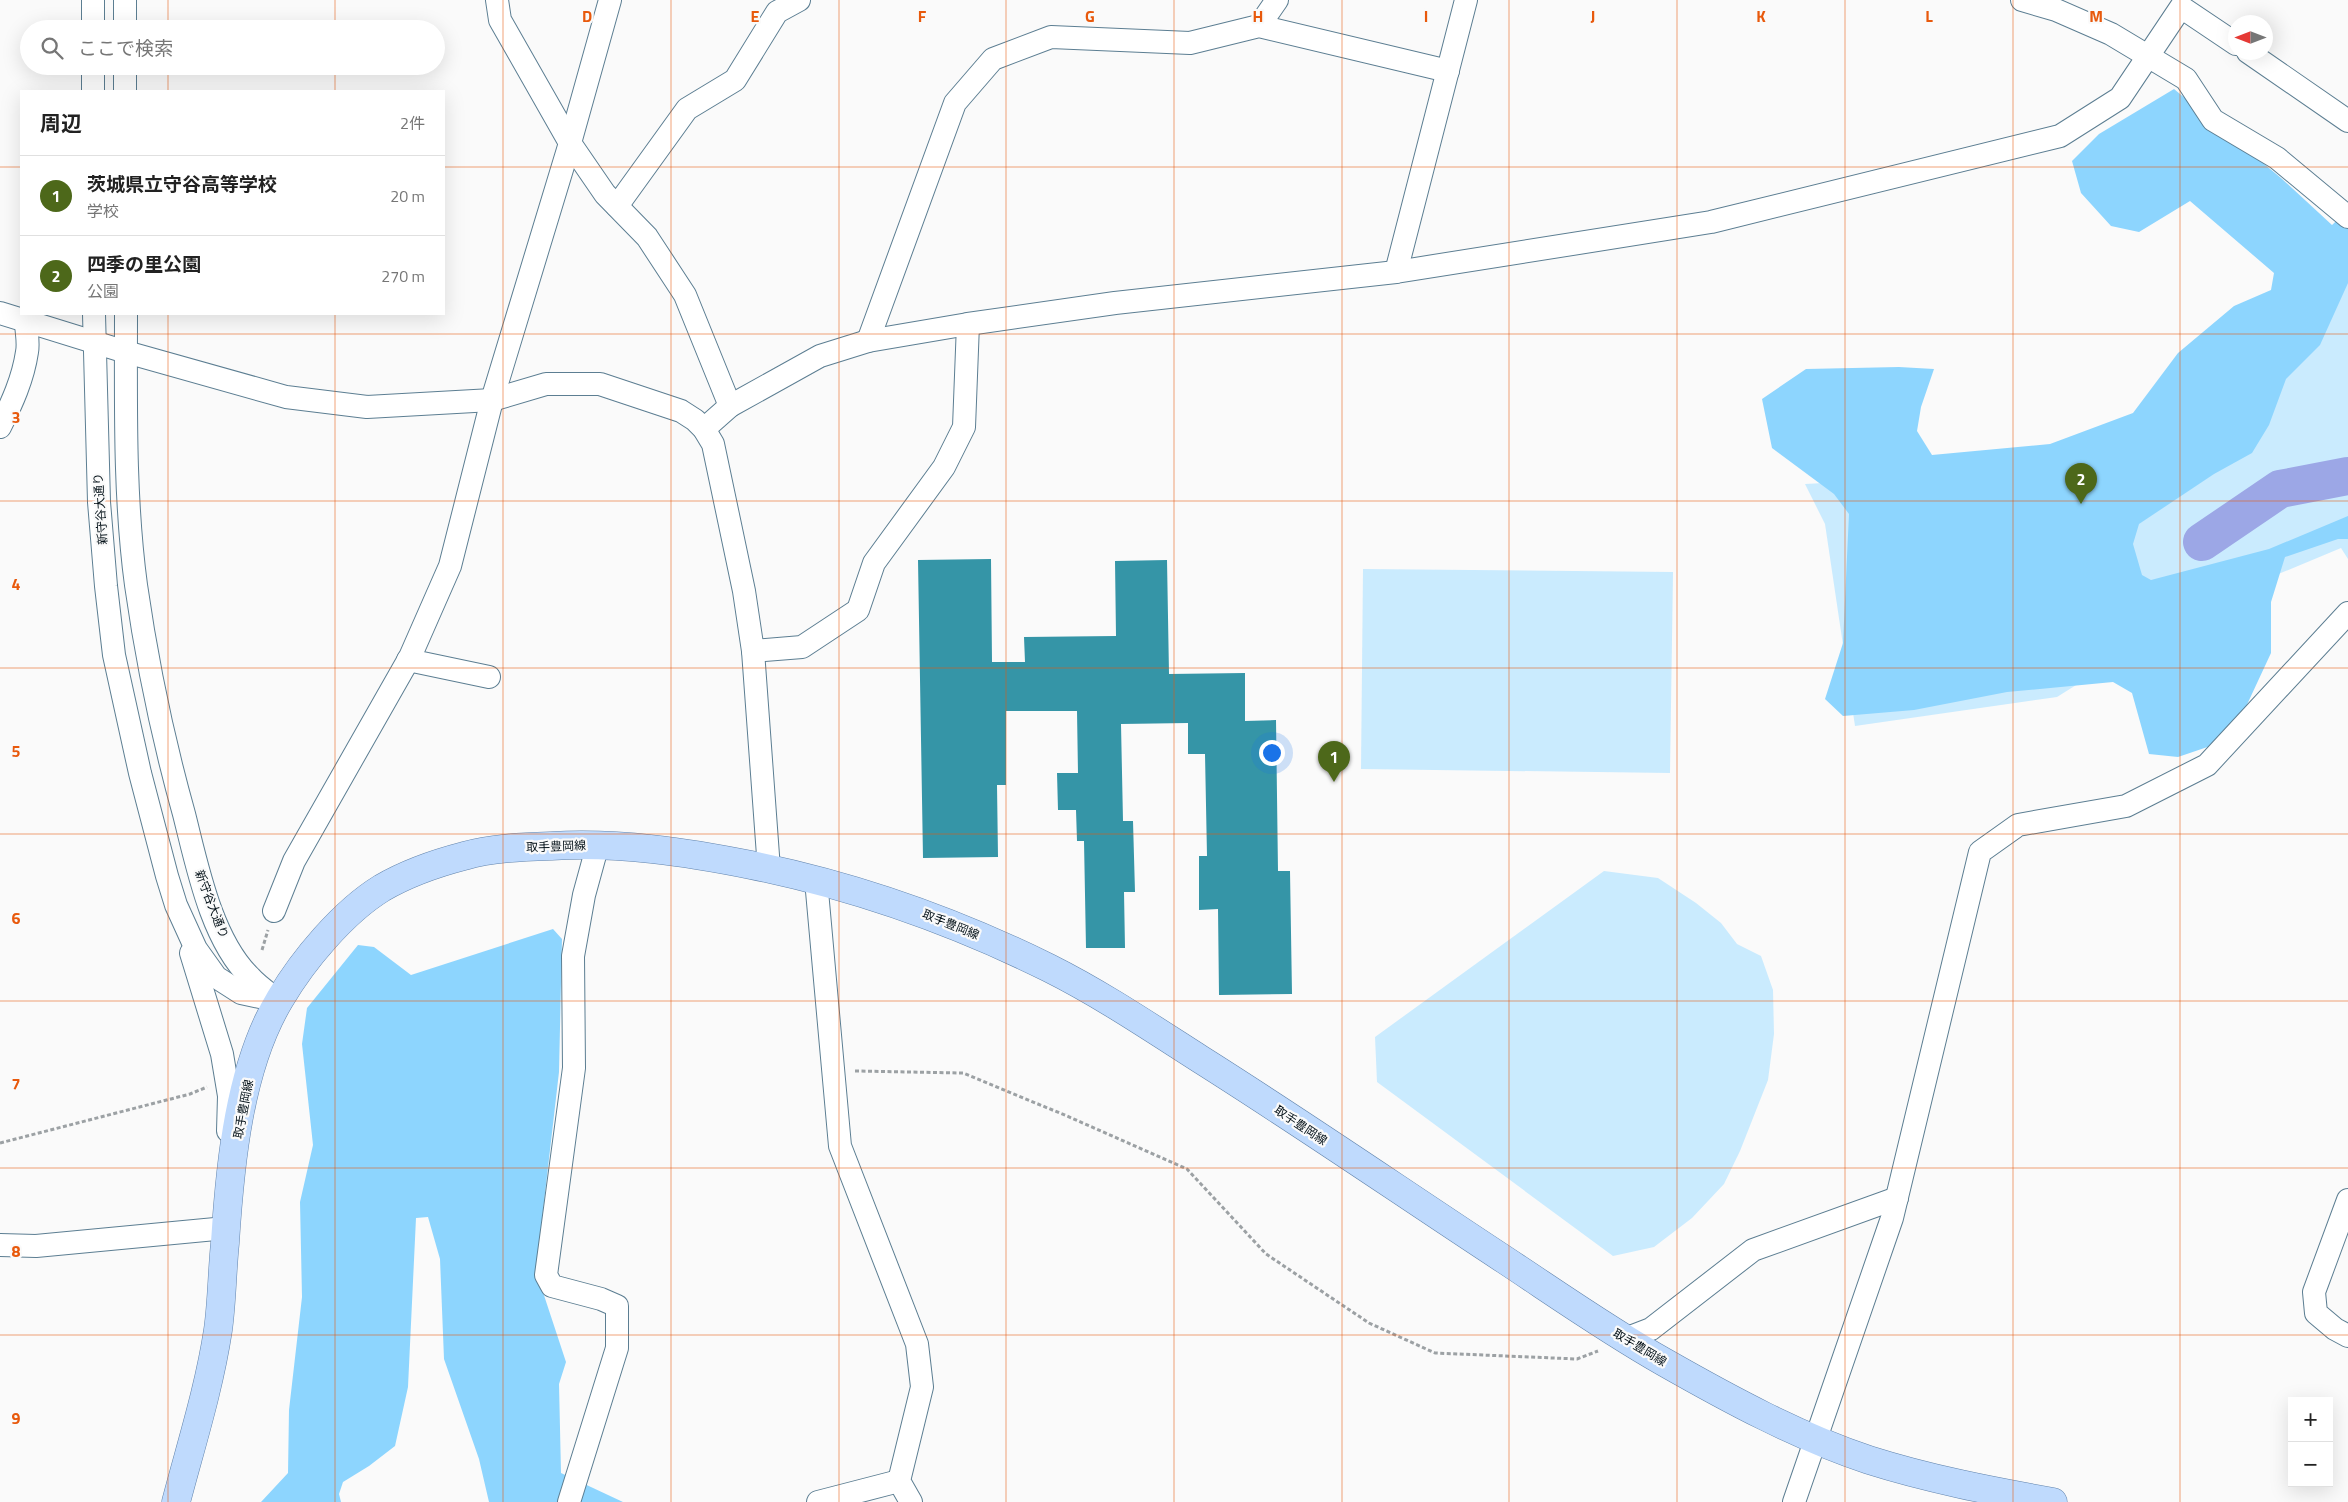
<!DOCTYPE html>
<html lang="ja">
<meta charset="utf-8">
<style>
:root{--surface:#fff;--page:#f2f2f2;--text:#222;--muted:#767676;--line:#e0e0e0;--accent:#4d681a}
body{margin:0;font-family:"Titillium Web","Noto Sans JP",sans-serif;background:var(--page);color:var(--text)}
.controls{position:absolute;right:15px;bottom:15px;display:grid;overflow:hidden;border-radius:0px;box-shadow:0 5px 20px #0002}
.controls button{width:45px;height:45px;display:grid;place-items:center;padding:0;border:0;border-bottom:1px solid var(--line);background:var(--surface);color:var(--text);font:25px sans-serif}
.compass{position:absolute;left:2228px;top:15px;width:45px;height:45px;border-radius:50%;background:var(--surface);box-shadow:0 5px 20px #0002;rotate:270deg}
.you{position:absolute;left:1271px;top:752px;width:18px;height:18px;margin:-12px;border:4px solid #fff;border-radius:50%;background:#1a73e8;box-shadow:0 0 0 8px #1a73e833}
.badge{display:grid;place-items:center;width:32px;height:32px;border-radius:50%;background:var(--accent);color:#fff;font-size:16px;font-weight:700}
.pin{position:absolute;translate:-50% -41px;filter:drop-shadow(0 1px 2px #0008)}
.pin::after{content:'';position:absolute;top:26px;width:18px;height:15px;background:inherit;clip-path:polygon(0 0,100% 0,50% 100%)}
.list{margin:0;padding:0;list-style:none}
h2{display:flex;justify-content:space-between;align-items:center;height:65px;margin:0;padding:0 20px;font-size:21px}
h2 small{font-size:16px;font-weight:400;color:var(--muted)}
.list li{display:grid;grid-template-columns:32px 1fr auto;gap:15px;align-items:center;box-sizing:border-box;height:80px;padding:0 20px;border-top:1px solid var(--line)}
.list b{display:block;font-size:19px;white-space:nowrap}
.list p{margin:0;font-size:16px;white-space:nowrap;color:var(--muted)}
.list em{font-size:16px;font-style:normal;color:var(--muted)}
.icon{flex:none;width:28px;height:28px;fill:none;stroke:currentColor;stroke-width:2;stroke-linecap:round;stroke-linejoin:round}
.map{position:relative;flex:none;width:2348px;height:1502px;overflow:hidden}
.search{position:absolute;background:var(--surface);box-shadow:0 5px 20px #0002;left:20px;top:20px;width:425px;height:55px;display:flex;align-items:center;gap:12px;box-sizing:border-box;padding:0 18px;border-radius:28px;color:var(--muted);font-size:19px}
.panel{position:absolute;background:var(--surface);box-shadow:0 5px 20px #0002;left:20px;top:90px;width:425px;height:225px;border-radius:0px}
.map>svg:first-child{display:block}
</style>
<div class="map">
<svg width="2348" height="1502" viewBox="0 0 2348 1502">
<rect width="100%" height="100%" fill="#fafafa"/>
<g fill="#caebfe">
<polygon points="2348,264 2348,559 2341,548 2204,605 2057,697 1855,726 1825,524 1805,484 2067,470"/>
<polygon points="1363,569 1673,572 1670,773 1361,769"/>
<polygon points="1604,871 1658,878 1696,903 1721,923 1737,944 1761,956 1773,990 1774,1034 1768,1080 1740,1151 1724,1184 1692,1218 1654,1247 1613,1256 1377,1082 1375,1037"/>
</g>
<g fill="#8dd5fe">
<polygon points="2174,89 2281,178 2332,225 2348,210 2348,283 2320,345 2286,379 2269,425 2252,453 2214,474 2139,524 2133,544 2142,575 2151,580 2269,549 2348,516 2348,539 2338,539 2285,557 2271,602 2271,653 2231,739 2178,757 2149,754 2132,693 2113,682 2007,692 1914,710 1843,716 1825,699 1843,643 1849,514 1834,494 1772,448 1762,399 1806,369 1899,367 1934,369 1921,407 1917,431 1932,455 2050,444 2133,413 2178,353 2234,306 2271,290 2274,273 2190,201 2139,232 2111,226 2081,193 2072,161 2099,134"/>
<polygon points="553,929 562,939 559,1072 536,1271 566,1362 559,1384 561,1473 623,1502 489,1502 479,1459 444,1359 440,1259 428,1217 416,1218 408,1387 395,1446 369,1466 343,1482 339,1494 341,1502 261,1502 288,1473 289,1410 302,1297 300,1202 313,1145 302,1044 307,1008 358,945 374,947 411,975"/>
</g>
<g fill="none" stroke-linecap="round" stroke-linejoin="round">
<polyline stroke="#9ca7e6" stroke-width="38" points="2202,542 2280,489 2348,476"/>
</g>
<polygon fill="#3595a7" points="991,559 992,662 1025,662 1024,637 1116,636 1115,561 1167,560 1169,674 1245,673 1245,721 1276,720 1278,871 1290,871 1292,994 1219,995 1218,909 1199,910 1199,856 1207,856 1205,754 1188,754 1188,723 1121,724 1123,821 1133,821 1135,892 1124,892 1125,948 1086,948 1084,841 1077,841 1076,810 1058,810 1057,773 1078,773 1077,711 1006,711 1006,785 997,785 998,857 923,858 918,560"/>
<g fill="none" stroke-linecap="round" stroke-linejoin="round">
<defs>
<g id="minor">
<polyline points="93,0 93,29"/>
<polyline points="125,0 125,29"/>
<polyline points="497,0 500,20 570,143 605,194 647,237 685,295 730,406"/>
<polyline points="2022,0 2056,10 2111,34 2186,79 2213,120 2277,158 2348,217"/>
<polyline points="1259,26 1277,0"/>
<polyline points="2248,52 2348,121"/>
<polyline points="93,66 93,91"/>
<polyline points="125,66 125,91"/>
<polyline points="617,206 687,109 735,80 777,12 799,0"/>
<polyline points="1396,272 1466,0"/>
<polyline points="0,313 126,352 286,397 367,407 492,400 546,384 600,384 681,411 695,420 704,429 713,444 744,591 753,651 769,869"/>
<polyline points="94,314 99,502 106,586 114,655 140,773 167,876 176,905 196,949 216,977 241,993 279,1001"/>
<path d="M126,314C126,404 124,496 136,585C147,662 163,739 184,814C197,865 211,939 250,977C257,985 267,992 276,999"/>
<polyline points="868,341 955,103 993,59 1051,37 1190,43 1259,26 1448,71"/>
<path d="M0,427C12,403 23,379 27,352C29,342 26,331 26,321"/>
<polyline points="704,429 730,406 820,356 868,341 968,324 1115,303 1396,272 1711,222 2060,136 2120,98 2181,7 2236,44"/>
<polyline points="753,651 802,647 858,610 874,563 944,467 964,427 968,324"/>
<polyline points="408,660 489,677"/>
<polyline points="816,880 840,1146 917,1344 922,1387 899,1481 911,1502"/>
<polyline points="274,911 294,861 410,657 450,566 492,400 570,143 610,0"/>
<polyline points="191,953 222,1054 229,1096 228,1131"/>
<polyline points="2348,1200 2314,1292 2316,1313 2335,1329 2348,1336"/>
<polyline points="0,1245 36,1246 226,1228"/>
<polyline points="1625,1339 1651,1329 1753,1250 1897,1198"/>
<polyline points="569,1502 617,1348 617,1306 601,1299 552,1286 546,1275 574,1068 573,956 584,895 598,844"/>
<polyline points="818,1502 899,1481"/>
<polyline points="1794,1502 1892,1218 1980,852 2018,825 2126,806 2207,765 2348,613"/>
</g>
<path id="major" d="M176,1502C191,1445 209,1389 218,1330C222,1302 222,1272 225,1243C230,1164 239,1067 280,999C303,960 343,912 382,888C406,874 437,863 464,856C492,848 522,847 551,846C619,842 686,852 751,865C855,886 954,921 1049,968C1101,994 1150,1027 1200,1059C1303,1124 1403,1193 1505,1260C1558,1295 1609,1331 1664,1362C1729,1399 1797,1436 1869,1460C1929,1479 1991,1491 2053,1502"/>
</defs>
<use href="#minor" stroke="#5c7e92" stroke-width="24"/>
<use href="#major" stroke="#6284ac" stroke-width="29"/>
<g stroke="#9ca1a4" stroke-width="3" stroke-dasharray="4 2.5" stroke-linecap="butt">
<polyline points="262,950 268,930"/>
<polyline points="855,1071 963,1073 1067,1116 1187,1169 1266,1254 1369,1323 1435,1353 1577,1359 1598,1351"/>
<polyline points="0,1143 190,1094 207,1087"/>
</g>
<use href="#minor" stroke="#fff" stroke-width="22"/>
<use href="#major" stroke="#bfdafd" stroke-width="28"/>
</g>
<path fill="none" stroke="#e8590c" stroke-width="1" stroke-opacity="0.55" d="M168,0V29M335,0V29M503,0V1502M671,0V1502M839,0V1502M1006,0V1502M1174,0V1502M1342,0V1502M1509,0V1502M1677,0V1502M1845,0V1502M2013,0V1502M2180,0V1502M168,66V91M335,66V91M0,167H21M444,167H2348M168,314V1502M335,314V1502M0,334H2348M0,501H2348M0,668H2348M0,834H2348M0,1001H2348M0,1168H2348M0,1335H2348"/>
<g text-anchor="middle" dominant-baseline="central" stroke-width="4.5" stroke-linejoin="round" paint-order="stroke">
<g font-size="12" fill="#051219" stroke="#fafafa">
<text transform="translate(100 509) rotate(-94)">新守谷大通り</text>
<text transform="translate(556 846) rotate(-2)">取手豊岡線</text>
<text transform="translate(212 904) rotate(69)">新守谷大通り</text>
<text transform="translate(951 924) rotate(22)">取手豊岡線</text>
<text transform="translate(243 1109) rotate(-79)">取手豊岡線</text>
<text transform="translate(1301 1125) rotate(34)">取手豊岡線</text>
<text transform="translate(1640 1347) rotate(31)">取手豊岡線</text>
</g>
</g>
<g font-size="16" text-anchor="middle" font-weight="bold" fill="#e8590c" stroke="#fafafa" stroke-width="4.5" stroke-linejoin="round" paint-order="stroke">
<text x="587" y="22">D</text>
<text x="755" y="22">E</text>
<text x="922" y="22">F</text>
<text x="1090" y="22">G</text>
<text x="1258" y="22">H</text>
<text x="1426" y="22">I</text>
<text x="1593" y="22">J</text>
<text x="1761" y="22">K</text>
<text x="1929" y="22">L</text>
<text x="2096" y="22">M</text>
<text x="16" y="423">3</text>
<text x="16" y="590">4</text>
<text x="16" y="757">5</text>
<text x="16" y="924">6</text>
<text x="16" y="1090">7</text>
<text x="16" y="1257">8</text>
<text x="16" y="1424">9</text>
</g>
</svg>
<div class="controls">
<button>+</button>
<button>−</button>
</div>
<svg class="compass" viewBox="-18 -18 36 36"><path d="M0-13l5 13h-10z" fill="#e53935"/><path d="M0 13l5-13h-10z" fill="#767676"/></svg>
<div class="you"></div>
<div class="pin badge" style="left:1334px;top:782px">1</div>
<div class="pin badge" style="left:2081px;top:504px">2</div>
<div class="search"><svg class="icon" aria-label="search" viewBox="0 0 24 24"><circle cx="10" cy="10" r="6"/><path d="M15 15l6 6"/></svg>ここで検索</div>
<section class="panel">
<h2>周辺<small>2件</small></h2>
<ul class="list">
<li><span class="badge">1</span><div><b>茨城県立守谷高等学校</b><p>学校</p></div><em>20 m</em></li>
<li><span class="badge">2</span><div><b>四季の里公園</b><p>公園</p></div><em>270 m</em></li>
</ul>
</section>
</div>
